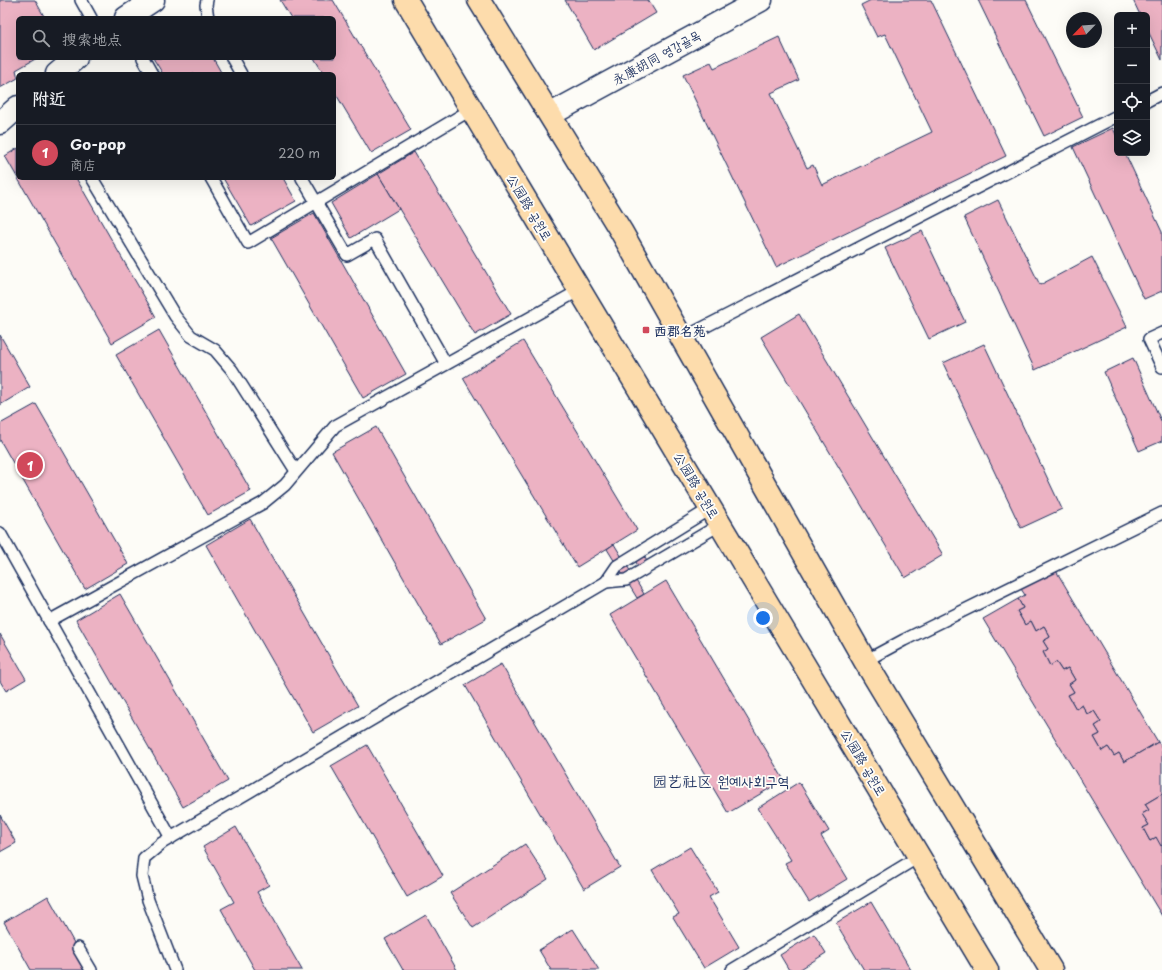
<!DOCTYPE html>
<html lang="zh">
<meta charset="utf-8">
<style>
:root{--surface:#171b24;--page:#242831;--text:#f1f3f6;--muted:#9ea1a6;--line:#363941;--accent:#d1495b}
body{margin:0;font-family:"Playpen Sans","LXGW WenKai TC","Poor Story",sans-serif;background:var(--page);color:var(--text)}
.controls{position:absolute;right:12px;top:12px;display:grid;overflow:hidden;border-radius:6px;box-shadow:0 4px 16px #0002}
.controls button{width:36px;height:36px;display:grid;place-items:center;padding:0;border:0;border-bottom:1px solid var(--line);background:var(--surface);color:var(--text);font:20px sans-serif}
.compass{position:absolute;left:1066px;top:12px;width:36px;height:36px;border-radius:50%;background:var(--surface);box-shadow:0 4px 16px #0002;rotate:245deg}
.you{position:absolute;left:763px;top:618px;width:14px;height:14px;margin:-10px;border:3px solid #fff;border-radius:50%;background:#1a73e8;box-shadow:0 0 0 6px #1a73e833}
.badge{display:grid;place-items:center;width:26px;height:26px;border-radius:50%;background:var(--accent);color:#fff;font-size:13px;font-weight:700}
.pin{position:absolute;translate:-50% -50%;border:2px solid #fff;box-shadow:0 1px 4px #0006}
.list{margin:0;padding:0;list-style:none}
h2{display:flex;justify-content:space-between;align-items:center;height:52px;margin:0;padding:0 16px;font-size:17px}
h2 small{font-size:13px;font-weight:400;color:var(--muted)}
.list li{display:grid;grid-template-columns:26px 1fr auto;gap:12px;align-items:center;box-sizing:border-box;height:56px;padding:0 16px;border-top:1px solid var(--line)}
.list b{display:block;font-size:15px;white-space:nowrap}
.list p{margin:0;font-size:13px;white-space:nowrap;color:var(--muted)}
.list em{font-size:13px;font-style:normal;color:var(--muted)}
.icon{flex:none;width:22px;height:22px;fill:none;stroke:currentColor;stroke-width:2;stroke-linecap:round;stroke-linejoin:round}
.map{position:relative;flex:none;width:1162px;height:970px;overflow:hidden}
.search{position:absolute;background:var(--surface);box-shadow:0 4px 16px #0002;left:16px;top:16px;width:320px;height:44px;display:flex;align-items:center;gap:10px;box-sizing:border-box;padding:0 14px;border-radius:6px;color:var(--muted);font-size:15px}
.panel{position:absolute;background:var(--surface);box-shadow:0 4px 16px #0002;left:16px;top:72px;width:320px;height:108px;border-radius:6px}
.map>svg:first-child{display:block}
</style>
<div class="map">
<svg width="1162" height="970" viewBox="0 0 1162 970">
<rect width="100%" height="100%" fill="#fdfcf7"/>
<filter id="ink" filterUnits="userSpaceOnUse"><feTurbulence type="fractalNoise" baseFrequency=".025" numOctaves="2"/><feDisplacementMap in="SourceGraphic" scale="8" xChannelSelector="R" yChannelSelector="G"/><feConvolveMatrix kernelMatrix="1 2 1 2 8 2 1 2 1" color-interpolation-filters="sRGB"/></filter>
<g filter="url(#ink)">
<g fill="#ecb2c3" stroke="#1b2f5e">
<polygon points="0,0 35,0 45,18 18,18 18,58 37,58 16,70 18,78 0,88"/>
<polygon points="280,0 333,0 411,130 371,153 334,91 334,74 324,74 314,58 334,58 334,18 291,18"/>
<polygon points="565,0 648,0 656,13 594,50"/>
<polygon points="871,0 931,0 1006,156 776,267 683,75 711,62 714,68 779,37 799,80 771,93 807,168 813,165 822,185 932,132 885,34 877,37 861,5"/>
<polygon points="978,0 1026,0 1083,117 1044,136"/>
<polygon points="1133,0 1162,0 1162,60 1147,29 1147,15 1140,15"/>
<polygon points="153,58 213,58 222,74 163,74"/>
<polygon points="1113,128 1117,137 1117,153 1125,153 1162,232 1162,291 1144,299 1073,147"/>
<polygon points="18,148 18,178 76,178 156,317 112,343 5,156"/>
<polygon points="414,152 511,314 475,335 378,174"/>
<polygon points="378,174 399,209 351,238 331,203"/>
<polygon points="223,178 283,178 296,201 251,226"/>
<polygon points="998,200 1040,285 1092,257 1127,327 1035,370 964,217"/>
<polygon points="314,213 406,374 363,398 271,238"/>
<polygon points="922,231 965,322 929,339 885,248"/>
<polygon points="799,314 943,555 905,578 761,337"/>
<polygon points="159,330 251,491 208,515 116,355"/>
<polygon points="0,335 30,387 0,405"/>
<polygon points="523,341 637,530 577,567 463,378"/>
<polygon points="984,344 1062,509 1021,528 943,363"/>
<polygon points="1133,358 1162,423 1162,441 1139,451 1104,372"/>
<polygon points="36,404 128,564 85,589 0,440 0,424"/>
<polygon points="376,427 486,619 441,644 332,452"/>
<polygon points="250,519 358,706 313,732 206,545"/>
<polygon points="614,544 644,594 637,598 607,549"/>
<polygon points="643,555 647,561 638,566 635,560"/>
<polygon points="1055,569 1158,742 1124,762 1119,753 1114,756 1108,747 1102,751 1094,737 1100,734 1095,726 1101,722 1094,711 1087,714 1082,705 1076,709 1068,695 1074,692 1069,684 1075,680 1068,668 1062,671 1056,662 1050,666 1043,652 1048,649 1043,641 1050,637 1044,626 1036,631 1031,621 1025,625 1017,611 1023,608 1018,599 1025,595 1021,589"/>
<polygon points="666,581 784,780 728,813 610,615"/>
<polygon points="120,594 228,781 183,807 76,620"/>
<polygon points="1018,599 1023,608 1017,611 1025,625 1031,621 1036,631 1044,626 1050,637 1043,641 1048,649 1043,652 1050,666 1056,662 1062,671 1068,668 1075,680 1069,684 1074,692 1068,695 1076,709 1082,705 1087,714 1094,711 1101,722 1095,726 1100,734 1094,737 1102,751 1108,747 1114,756 1119,753 1124,762 1158,742 1162,748 1162,794 1145,804 1149,810 1142,814 1149,825 1143,828 1150,841 1156,837 1162,845 1162,916 983,619"/>
<polygon points="0,634 26,679 6,691 0,681"/>
<polygon points="501,664 620,867 584,889 465,685"/>
<polygon points="367,745 443,876 407,897 331,766"/>
<polygon points="799,782 829,831 821,836 847,879 809,902 785,863 791,860 758,808"/>
<polygon points="1162,794 1162,845 1161,846 1156,837 1150,841 1143,828 1149,825 1142,814 1149,810 1145,804"/>
<polygon points="0,815 16,843 0,852"/>
<polygon points="236,827 269,885 257,892 302,970 255,970 221,909 234,902 203,847"/>
<polygon points="525,844 548,879 473,928 450,893"/>
<polygon points="690,847 718,892 709,897 739,947 704,968 673,917 679,914 652,870"/>
<polygon points="48,896 89,970 31,970 4,922"/>
<polygon points="871,902 911,970 864,970 836,923"/>
<polygon points="426,915 457,970 403,970 385,939"/>
<polygon points="573,929 599,970 551,970 539,950"/>
<polygon points="814,934 826,953 799,970 789,970 780,955"/>
</g>
<g fill="none" stroke-linecap="round" stroke-linejoin="round">
<defs>
<g id="service">
<polyline points="81,0 91,18"/>
<polyline points="207,0 206,5 208,18"/>
<polyline points="143,58 152,74"/>
<polyline points="232,58 241,74"/>
<polyline points="1147,101 1162,93"/>
<polyline points="92,178 175,316 191,336 215,350 232,370 296,471"/>
<polyline points="211,178 248,243 472,109"/>
<polyline points="302,178 347,255 375,239 446,364"/>
<polyline points="1162,333 1149,339 1162,367"/>
<polyline points="683,338 1117,116"/>
<polyline points="0,533 171,838"/>
<polyline points="606,582 617,566 711,508"/>
<polyline points="49,621 263,503 285,485 335,426 580,290"/>
<polyline points="865,661 904,640 1162,513"/>
<polyline points="78,948 91,970"/>
<polyline points="175,970 148,900 142,876 144,858 162,843 606,582 626,580 721,524"/>
<polyline points="732,970 920,856"/>
</g>
<g id="minor">
<polyline points="126,18 153,0"/>
<polyline points="57,74 76,58"/>
<polyline points="551,114 761,0"/>
<polyline points="0,123 18,107"/>
</g>
<g id="primary">
<polyline points="406,0 987,970"/>
<polyline points="479,0 621,231 865,661 1051,970"/>
</g>
</defs>
<use href="#service" stroke="#1b2f5e" stroke-width="14"/>
<use href="#minor" stroke="#1b2f5e" stroke-width="25"/>
<use href="#primary" stroke="#1b2f5e" stroke-width="25"/>
<use href="#service" stroke="#fdfcf7" stroke-width="11"/>
<use href="#minor" stroke="#fdfcf7" stroke-width="22"/>
<use href="#primary" stroke="#fddcac" stroke-width="22"/>
</g>
</g>
<rect fill="#d1495b" stroke="#fdfcf7" stroke-width="1.5" x="642" y="326" width="8" height="8" rx="2"/>
<g text-anchor="middle" dominant-baseline="central" stroke-width="3.5" stroke-linejoin="round" paint-order="stroke">
<g font-size="13" fill="#1b2f5e" stroke="#fdfcf7">
<text transform="translate(656 57) rotate(-29)">永康胡同 영강골목</text>
<text transform="translate(530 207) rotate(59)">公园路 공원로</text>
<text transform="translate(697 485) rotate(59)">公园路 공원로</text>
<text transform="translate(864 762) rotate(59)">公园路 공원로</text>
</g>
<g font-size="13" font-weight="bold" fill="#1b2f5e" stroke="#fdfcf7" text-anchor="start">
<text x="654" y="330">西郡名苑</text>
</g>
<g font-size="15" fill="#1b2f5e" stroke="#fdfcf7">
<text x="721" y="780">园艺社区 원예사회구역</text>
</g>
</g>
</svg>
<div class="controls">
<button>+</button>
<button>−</button>
<button><svg class="icon" aria-label="locate" viewBox="0 0 24 24"><circle cx="12" cy="12" r="6"/><path d="M12 2v4M12 18v4M2 12h4M18 12h4"/></svg></button>
<button><svg class="icon" aria-label="layers" viewBox="0 0 24 24"><path d="M12 4l9 5-9 5-9-5zM3 14l9 5 9-5"/></svg></button>
</div>
<svg class="compass" viewBox="-18 -18 36 36"><path d="M0-13l5 13h-10z" fill="#e53935"/><path d="M0 13l5-13h-10z" fill="#9ea1a6"/></svg>
<div class="you"></div>
<div class="pin badge" style="left:30px;top:465px">1</div>
<div class="search"><svg class="icon" aria-label="search" viewBox="0 0 24 24"><circle cx="10" cy="10" r="6"/><path d="M15 15l6 6"/></svg>搜索地点</div>
<section class="panel">
<h2>附近<small></small></h2>
<ul class="list">
<li><span class="badge">1</span><div><b>Go-pop</b><p>商店</p></div><em>220 m</em></li>
</ul>
</section>
</div>
